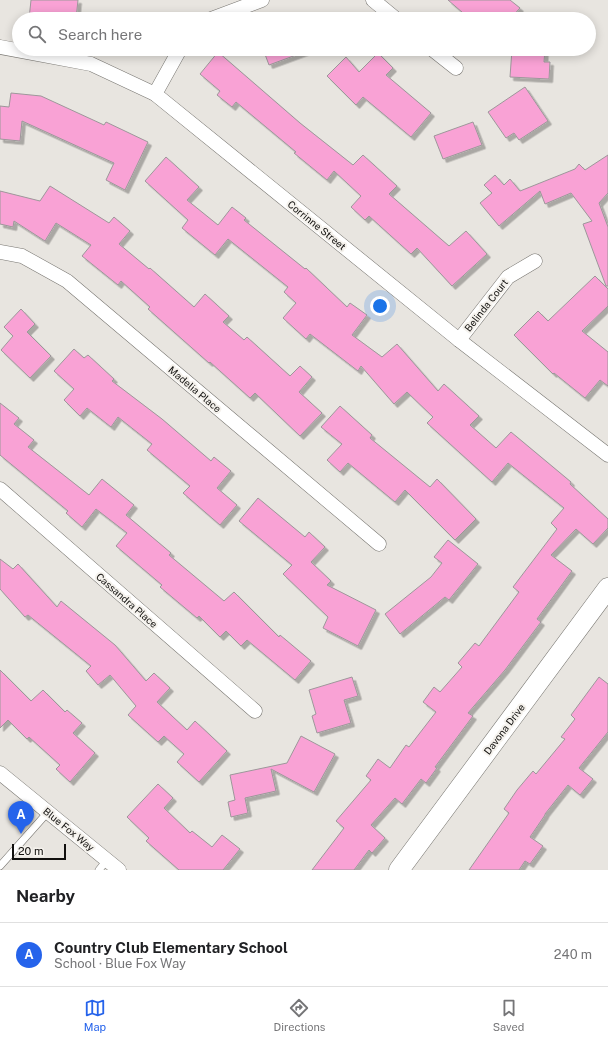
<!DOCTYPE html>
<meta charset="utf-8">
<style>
:root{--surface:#fff;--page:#f2f2f2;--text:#202124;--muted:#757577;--line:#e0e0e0;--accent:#2563eb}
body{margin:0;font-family:"Public Sans",sans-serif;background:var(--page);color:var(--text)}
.scale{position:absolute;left:12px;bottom:10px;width:54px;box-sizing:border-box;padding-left:4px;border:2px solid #11100e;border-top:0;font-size:11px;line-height:14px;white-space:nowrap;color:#11100e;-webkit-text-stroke:3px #f5f2ed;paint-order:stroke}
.you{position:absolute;left:380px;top:306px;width:14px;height:14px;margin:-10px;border:3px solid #fff;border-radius:50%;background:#1a73e8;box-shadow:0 0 0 6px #1a73e833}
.badge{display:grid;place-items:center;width:26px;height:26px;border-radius:50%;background:var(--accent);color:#fff;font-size:13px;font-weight:700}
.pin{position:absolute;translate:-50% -33px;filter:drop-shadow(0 1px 2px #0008)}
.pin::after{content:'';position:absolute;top:21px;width:14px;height:12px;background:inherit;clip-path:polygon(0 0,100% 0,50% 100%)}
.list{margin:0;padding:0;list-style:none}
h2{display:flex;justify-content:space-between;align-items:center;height:52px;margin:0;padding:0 16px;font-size:17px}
h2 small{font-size:13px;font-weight:400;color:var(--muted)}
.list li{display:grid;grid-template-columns:26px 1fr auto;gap:12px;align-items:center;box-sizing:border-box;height:64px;padding:0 16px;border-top:1px solid var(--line)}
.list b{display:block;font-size:15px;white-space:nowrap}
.list p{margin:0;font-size:13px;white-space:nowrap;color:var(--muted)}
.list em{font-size:13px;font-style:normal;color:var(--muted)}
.icon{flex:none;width:22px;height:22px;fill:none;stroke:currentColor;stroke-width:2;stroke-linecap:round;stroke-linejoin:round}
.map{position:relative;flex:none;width:608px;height:870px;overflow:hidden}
.search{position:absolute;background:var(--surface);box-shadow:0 2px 10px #0003;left:12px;right:12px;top:12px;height:44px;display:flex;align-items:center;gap:10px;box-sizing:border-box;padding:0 14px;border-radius:22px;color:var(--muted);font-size:15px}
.sheet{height:116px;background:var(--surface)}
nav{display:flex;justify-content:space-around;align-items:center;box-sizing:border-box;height:56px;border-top:1px solid var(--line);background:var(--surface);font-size:11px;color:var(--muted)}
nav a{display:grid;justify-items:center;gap:2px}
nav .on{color:var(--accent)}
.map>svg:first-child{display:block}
</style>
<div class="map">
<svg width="608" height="870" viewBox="0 0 608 870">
<defs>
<filter id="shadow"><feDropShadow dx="3.5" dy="3.5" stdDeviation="0" flood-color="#0004"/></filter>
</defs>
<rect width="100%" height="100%" fill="#e8e5e0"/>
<g fill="#f9a2d5" stroke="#9d979a" filter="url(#shadow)">
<polygon points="31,0 78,0 76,19 29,19"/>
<polygon points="448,0 510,0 520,8 510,19 470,19"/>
<polygon points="263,49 307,49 307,51 269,65"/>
<polygon points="512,49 545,49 544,62 550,62 549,79 510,77"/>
<polygon points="218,52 300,123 353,165 363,155 397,186 389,194 449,246 466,231 487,254 452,286 417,248 411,254 369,216 365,220 351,207 361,196 334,171 327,180 294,153 296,152 236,102 232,107 217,95 220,91 200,74"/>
<polygon points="378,53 393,68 386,75 431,113 411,137 363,97 356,105 327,76 346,57 359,72"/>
<polygon points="525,87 548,121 519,140 514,133 506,138 488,112"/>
<polygon points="11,93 41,96 104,125 106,122 148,142 125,190 106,180 114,163 22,121 20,141 0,139 0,106 9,107"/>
<polygon points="473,122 482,145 443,159 434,136"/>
<polygon points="608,155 608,193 599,203 608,227 608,286 606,286 583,224 592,221 571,193 545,204 540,191 499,226 480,203 492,193 484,185 495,175 504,185 510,179 520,191 575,169 579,164 585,170"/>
<polygon points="166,157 199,187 187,200 218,225 232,207 246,218 244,220 305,269 306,268 347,307 350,303 367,315 352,335 382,357 397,344 438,391 444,384 479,416 470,425 496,448 511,432 571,482 570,484 608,519 608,528 593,544 576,529 551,555 572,571 537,619 541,622 505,670 468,713 473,716 435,767 437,768 426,783 421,779 402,804 395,798 371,825 385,838 372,853 369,850 354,870 312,870 344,828 336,821 371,780 366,776 378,759 390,768 406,745 409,747 436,712 423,702 434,687 440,692 462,667 458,663 475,643 479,646 519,592 513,587 557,529 551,523 564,508 508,463 492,482 427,423 433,417 407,392 394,404 361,366 358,371 310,334 306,339 283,318 296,303 284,292 288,287 228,239 215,255 182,228 188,220 145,181"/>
<polygon points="50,186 109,223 114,217 130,231 119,244 149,269 150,268 194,307 205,294 229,316 223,322 244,340 247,337 290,376 300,366 312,377 299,392 322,413 300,436 255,393 250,398 210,362 209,363 148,309 150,307 121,281 118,285 82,256 91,245 56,223 45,241 14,221 13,227 0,224 0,191 40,201"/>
<polygon points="595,276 608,289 608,306 582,331 608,352 608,386 600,380 585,398 554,373 553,374 514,335 538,311 548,321"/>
<polygon points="21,309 35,324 27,332 51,356 30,378 1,350 13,336 4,327"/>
<polygon points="74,349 84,358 88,355 114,379 112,381 162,419 211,461 214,457 231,471 217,488 237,505 220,525 183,493 190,486 147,450 152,444 118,417 111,427 87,408 80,416 64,400 74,389 54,371"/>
<polygon points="0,403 19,418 14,424 34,440 28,447 89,495 102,479 134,505 126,515 171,553 169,555 224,601 234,592 279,637 280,635 311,661 295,680 247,640 241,646 226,631 220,637 199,616 197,618 160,587 162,585 116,546 127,533 96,509 82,527 66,513 68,511 0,455"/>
<polygon points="340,406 372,435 370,438 430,487 437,479 476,519 455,540 405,490 395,502 348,463 340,472 327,460 342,444 321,427"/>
<polygon points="258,498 305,537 309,532 325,547 311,562 331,581 327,585 376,610 358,646 323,628 328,617 283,574 292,565 239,521"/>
<polygon points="448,540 478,564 449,600 445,597 400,634 385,614 431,577 442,563 434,557"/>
<polygon points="0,559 13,569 18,564 57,607 61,601 115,645 146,681 154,673 170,688 157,702 187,730 195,721 227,751 199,782 177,762 184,754 164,736 158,742 128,715 136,706 110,675 98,685 86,671 91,666 28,615 25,617 0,589"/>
<polygon points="0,670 31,701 43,690 65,712 67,710 82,723 73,733 95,753 70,782 56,769 60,765 29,737 27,739 8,720 0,728"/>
<polygon points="352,677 358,696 344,700 351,723 317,733 312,716 316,714 309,690"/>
<polygon points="599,677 608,684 608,732 579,768 593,779 580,795 568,785 545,814 545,815 530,837 543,846 530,864 525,861 519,870 469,870 509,813 504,809 517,790 533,771 536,774 565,739 561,737 575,719 571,715"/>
<polygon points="301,736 335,754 314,792 271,769 276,791 245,798 248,813 231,817 228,802 235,800 230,775 287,763"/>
<polygon points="158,784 173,798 164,808 190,833 192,831 212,847 222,835 240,849 223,870 179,870 146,841 149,838 127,817"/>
</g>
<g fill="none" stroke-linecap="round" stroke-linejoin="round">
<defs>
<g id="lane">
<polyline points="0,866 48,812"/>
<polyline points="99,870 107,860"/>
</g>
<g id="street">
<polyline points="373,0 396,19"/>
<polyline points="211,19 262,0"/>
<polyline points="0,47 91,64 155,94 459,340 608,455"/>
<polyline points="432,49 456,68"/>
<polyline points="155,94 180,49"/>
<polyline points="0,252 22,256 67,281 379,544"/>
<polyline points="459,340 508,277 535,261"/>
<polyline points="0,489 255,711"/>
<polyline points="0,773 119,870"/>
</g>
<polyline id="secondary" points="399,870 608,588"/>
</defs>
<use href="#lane" stroke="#787671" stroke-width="8"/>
<use href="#street" stroke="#787671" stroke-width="15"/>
<use href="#secondary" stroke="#787671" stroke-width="21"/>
<use href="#lane" stroke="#fff" stroke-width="7"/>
<use href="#street" stroke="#fff" stroke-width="14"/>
<use href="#secondary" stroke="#fff" stroke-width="20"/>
</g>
<g text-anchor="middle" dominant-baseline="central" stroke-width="4" stroke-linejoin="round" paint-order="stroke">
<g font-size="10" fill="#11100e" stroke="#f5f2ed">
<text transform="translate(317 225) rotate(39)">Corrinne Street</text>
<text transform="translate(486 305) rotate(-52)">Belinda Court</text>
<text transform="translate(195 389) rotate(40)">Madelia Place</text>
<text transform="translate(127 600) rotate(41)">Cassandra Place</text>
<text transform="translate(504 729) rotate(-53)">Davona Drive</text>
<text transform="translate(69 829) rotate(39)">Blue Fox Way</text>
</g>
</g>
</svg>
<div class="scale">20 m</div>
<div class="you"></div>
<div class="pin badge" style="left:21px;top:834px">A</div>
<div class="search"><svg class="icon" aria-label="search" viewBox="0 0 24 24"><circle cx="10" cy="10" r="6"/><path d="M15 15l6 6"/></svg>Search here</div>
</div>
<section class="sheet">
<h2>Nearby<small></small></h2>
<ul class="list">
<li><span class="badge">A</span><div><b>Country Club Elementary School</b><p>School · Blue Fox Way</p></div><em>240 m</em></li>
</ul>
</section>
<nav>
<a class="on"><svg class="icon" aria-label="map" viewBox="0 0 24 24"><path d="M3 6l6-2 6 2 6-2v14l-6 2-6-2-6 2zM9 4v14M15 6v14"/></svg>Map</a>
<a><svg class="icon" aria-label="directions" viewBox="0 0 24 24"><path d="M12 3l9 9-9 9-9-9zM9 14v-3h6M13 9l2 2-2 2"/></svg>Directions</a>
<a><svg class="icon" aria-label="saved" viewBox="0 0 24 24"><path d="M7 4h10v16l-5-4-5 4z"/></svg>Saved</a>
</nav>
